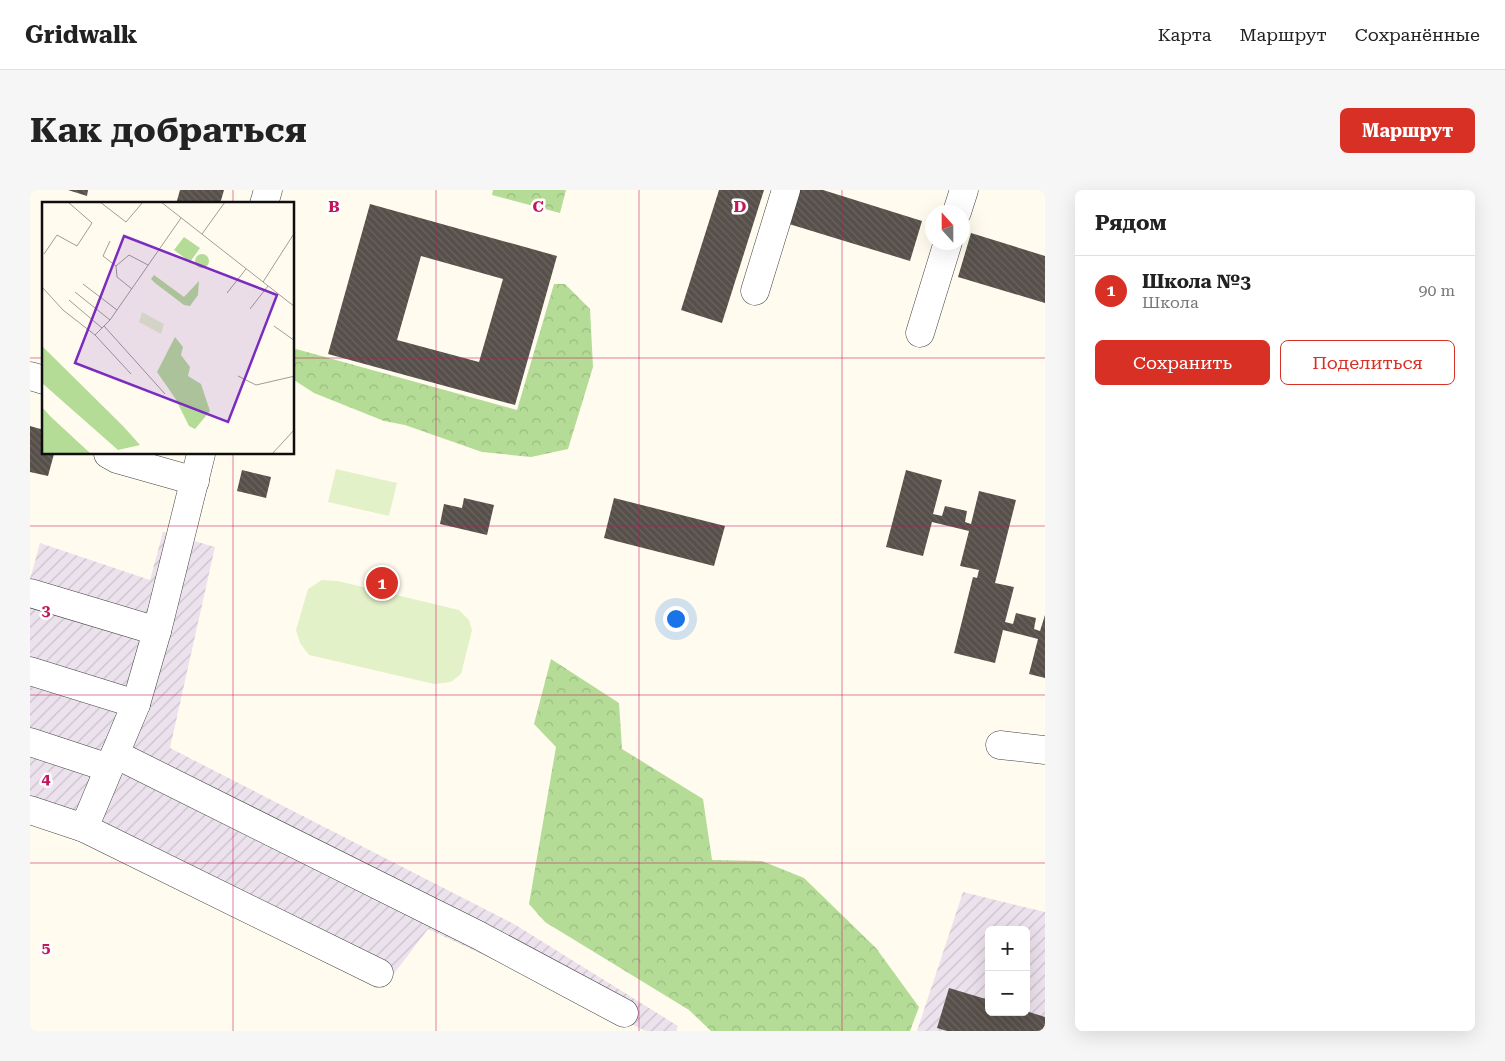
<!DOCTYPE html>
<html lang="ru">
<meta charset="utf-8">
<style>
:root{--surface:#fff;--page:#f6f6f6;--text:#222;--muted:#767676;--line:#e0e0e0;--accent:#d93025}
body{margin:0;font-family:"Roboto Serif",serif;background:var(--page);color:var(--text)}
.controls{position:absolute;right:15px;bottom:15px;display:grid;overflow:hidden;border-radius:8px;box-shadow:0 5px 20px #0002}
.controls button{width:45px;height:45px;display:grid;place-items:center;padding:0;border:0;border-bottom:1px solid var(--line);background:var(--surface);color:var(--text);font:25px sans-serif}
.compass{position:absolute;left:895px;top:15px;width:45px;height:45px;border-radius:50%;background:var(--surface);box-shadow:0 5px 20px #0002;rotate:339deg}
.you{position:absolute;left:645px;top:428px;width:18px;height:18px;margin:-12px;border:4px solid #fff;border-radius:50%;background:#1a73e8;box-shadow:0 0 0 8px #1a73e833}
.badge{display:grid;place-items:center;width:32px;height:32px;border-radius:50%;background:var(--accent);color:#fff;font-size:16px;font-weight:700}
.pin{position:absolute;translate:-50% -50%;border:2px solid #fff;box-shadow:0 1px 5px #0006}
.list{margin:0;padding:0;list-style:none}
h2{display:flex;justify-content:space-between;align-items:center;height:65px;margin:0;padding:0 20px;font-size:21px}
h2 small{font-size:16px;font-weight:400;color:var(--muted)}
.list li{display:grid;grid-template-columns:32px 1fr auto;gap:15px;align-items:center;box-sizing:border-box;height:70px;padding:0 20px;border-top:1px solid var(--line)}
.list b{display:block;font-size:19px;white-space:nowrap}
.list p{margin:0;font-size:16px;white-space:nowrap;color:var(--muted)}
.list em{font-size:16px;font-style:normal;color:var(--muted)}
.actions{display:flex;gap:10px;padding:15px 20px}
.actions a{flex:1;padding:11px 0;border:1px solid var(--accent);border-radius:8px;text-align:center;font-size:18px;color:var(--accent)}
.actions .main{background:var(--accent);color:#fff}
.map{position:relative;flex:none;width:1015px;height:841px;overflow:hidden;border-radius:8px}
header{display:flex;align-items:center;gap:30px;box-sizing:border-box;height:70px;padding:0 25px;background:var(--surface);border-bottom:1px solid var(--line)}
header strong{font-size:24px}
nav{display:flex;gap:28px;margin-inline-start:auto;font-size:18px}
.intro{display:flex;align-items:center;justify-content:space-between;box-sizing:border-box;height:120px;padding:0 30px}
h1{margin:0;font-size:35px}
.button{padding:12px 22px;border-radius:8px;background:var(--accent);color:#fff;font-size:18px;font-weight:700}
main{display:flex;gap:30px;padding:0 30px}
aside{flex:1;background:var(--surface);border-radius:8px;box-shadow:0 5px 20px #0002}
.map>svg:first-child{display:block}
</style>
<header>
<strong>Gridwalk</strong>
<nav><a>Карта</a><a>Маршрут</a><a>Сохранённые</a></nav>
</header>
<div class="intro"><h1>Как добраться</h1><a class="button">Маршрут</a></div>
<main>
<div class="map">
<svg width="1015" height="841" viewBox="0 0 1015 841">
<defs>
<pattern id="industrial-furrows" width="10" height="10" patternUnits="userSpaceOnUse" patternTransform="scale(1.25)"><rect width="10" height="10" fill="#ece2ed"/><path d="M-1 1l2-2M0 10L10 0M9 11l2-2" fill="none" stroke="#c9c1ca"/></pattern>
<pattern id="forest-crowns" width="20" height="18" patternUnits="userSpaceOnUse" patternTransform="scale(1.25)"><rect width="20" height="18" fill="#b4dc96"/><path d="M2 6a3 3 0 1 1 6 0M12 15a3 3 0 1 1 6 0" fill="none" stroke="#9abc80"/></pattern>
<pattern id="building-back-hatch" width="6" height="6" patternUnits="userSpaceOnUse" patternTransform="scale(1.25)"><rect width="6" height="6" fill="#574f4a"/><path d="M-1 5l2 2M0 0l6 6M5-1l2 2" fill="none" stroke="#6a6460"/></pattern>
</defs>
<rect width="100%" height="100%" fill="#fffcef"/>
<g fill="url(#industrial-furrows)" fill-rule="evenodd">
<polygon points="133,342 185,357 140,558 484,734 648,836 646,841 616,841 398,739 353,798 65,653 0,633 0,389 10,353 120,390"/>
<path d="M933,702L1015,722V841H887ZM959,740H996V822H959Z"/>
</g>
<g fill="url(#forest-crowns)">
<polygon points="463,0 536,0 530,23 462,5"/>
<polygon points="524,94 535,94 560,119 563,177 538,259 501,267 452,262 375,235 354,231 284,203 264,190 264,161 266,159 487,220"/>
<polygon points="521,469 589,513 592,559 673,609 682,670 732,671 774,688 846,758 889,817 880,841 681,841 659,820 515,732 499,714 526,557 504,534"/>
</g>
<g fill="#e3f1c9">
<polygon points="306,279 367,293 359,326 298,312"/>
<polygon points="292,390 308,391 429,420 439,430 442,440 431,484 421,492 404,494 279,465 270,453 266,440 278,399"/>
</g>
<g fill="url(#building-back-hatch)" fill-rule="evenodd">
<polygon points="38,0 58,0 57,6"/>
<polygon points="150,0 194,0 190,14 146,14"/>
<polygon points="689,0 734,0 692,133 651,120"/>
<polygon points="770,0 793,0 892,31 880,71 759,34"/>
<path d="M340,14L527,66L485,215L298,164ZM391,66L473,89L449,172L367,150Z"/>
<polygon points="941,43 1015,66 1015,113 928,87"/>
<polygon points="0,236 14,240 14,264 24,264 18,286 0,282"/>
<polygon points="212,280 241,287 236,308 207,301"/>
<polygon points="876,280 912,290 903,324 912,326 915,316 937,321 935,332 941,334 949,301 986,310 965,393 984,397 975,432 983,434 986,423 1006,428 1004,439 1010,441 1015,425 1015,488 999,484 1008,449 973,440 965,473 924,463 943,387 947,388 949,380 930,376 939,341 902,332 893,366 856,357"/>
<polygon points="434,308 464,315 457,345 410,334 414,314 432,318"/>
<polygon points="584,308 695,336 684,376 574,348"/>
<polygon points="919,798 959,810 959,822 996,821 1015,827 1015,841 917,841 907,838"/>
</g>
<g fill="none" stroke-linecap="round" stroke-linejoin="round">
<defs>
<g id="minor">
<polyline points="234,14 238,0"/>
<polyline points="927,22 934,0"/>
<polyline points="725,101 756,0"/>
<polyline points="890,143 918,52"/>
<polyline points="0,186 14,190"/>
<polyline points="78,264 87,269 165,291"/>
<polyline points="0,403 127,441"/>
<polyline points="0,481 106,514"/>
<polyline points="0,552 79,578"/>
<polyline points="970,555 1015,560"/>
<polyline points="85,564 448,745 594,823"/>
<polyline points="0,620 54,638 349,783"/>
<polyline points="54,638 106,514 127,441 171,264"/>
</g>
</defs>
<use href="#minor" stroke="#414141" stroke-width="29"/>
<use href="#minor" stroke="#fff" stroke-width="28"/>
</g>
<path fill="none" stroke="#c2185b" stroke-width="1" stroke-opacity="0.55" d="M203,0V14M406,0V841M609,0V841M812,0V841M0,168H14M264,168H1015M203,264V841M0,336H1015M0,505H1015M0,673H1015"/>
<g transform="translate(12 12)">
<rect width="252" height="252" fill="#fffcef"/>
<path d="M142,35L158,46L148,60L132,48ZM153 59a7 7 0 1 1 14 0a7 7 0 1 1-14 0ZM112,73L142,95L157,79L156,93L148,104L142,103L113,81L109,77ZM133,135L141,145L139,153L148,165L146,174L159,182L168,209L153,227L147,224L133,196L115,170ZM0,144L81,224L98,243L76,248L0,181ZM0,205L8,214L49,252H0Z" fill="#b4dc96"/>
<path d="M100,110L122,122L119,132L97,120Z" fill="#e3f1c9"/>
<path fill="none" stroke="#9f9d95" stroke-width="1" d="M58,0L84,20L101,0M119,0L253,105M160,32L183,0M68,39L61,54L74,64L87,53L106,63M2,52L15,33L35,44L50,21L26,0M74,64L75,75L90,87M221,80L253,30M41,82L75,108M0,85L21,108L53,133L89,172M33,90L68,118M185,91L204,67M27,98L60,126M208,107L226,84M62,124L123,192M232,124L253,139M53,133L68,118L139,16M196,174L214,183L253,174M230,252L253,227"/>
<path fill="#7b2cbf" fill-opacity="0.15" stroke="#7b2cbf" stroke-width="2.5" d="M82,34L235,93L186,220L33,161Z"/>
<rect width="252" height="252" fill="none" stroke="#0e0e0e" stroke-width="2.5"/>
</g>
<g font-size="16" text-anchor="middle" font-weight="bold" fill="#c2185b" stroke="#fff" stroke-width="5" stroke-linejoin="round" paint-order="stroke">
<text x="304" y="22">B</text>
<text x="508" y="22">C</text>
<text x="710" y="22">D</text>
<text x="16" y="426">3</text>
<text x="16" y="594">4</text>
<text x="16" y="763">5</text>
</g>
</svg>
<div class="controls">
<button>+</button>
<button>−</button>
</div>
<svg class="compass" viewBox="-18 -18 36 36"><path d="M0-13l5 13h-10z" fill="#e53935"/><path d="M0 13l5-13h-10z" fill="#767676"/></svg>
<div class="you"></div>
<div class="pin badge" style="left:352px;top:393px">1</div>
</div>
<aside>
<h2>Рядом<small></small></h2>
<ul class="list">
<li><span class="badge">1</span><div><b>Школа №3</b><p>Школа</p></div><em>90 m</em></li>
</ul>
<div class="actions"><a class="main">Сохранить</a><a>Поделиться</a></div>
</aside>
</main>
